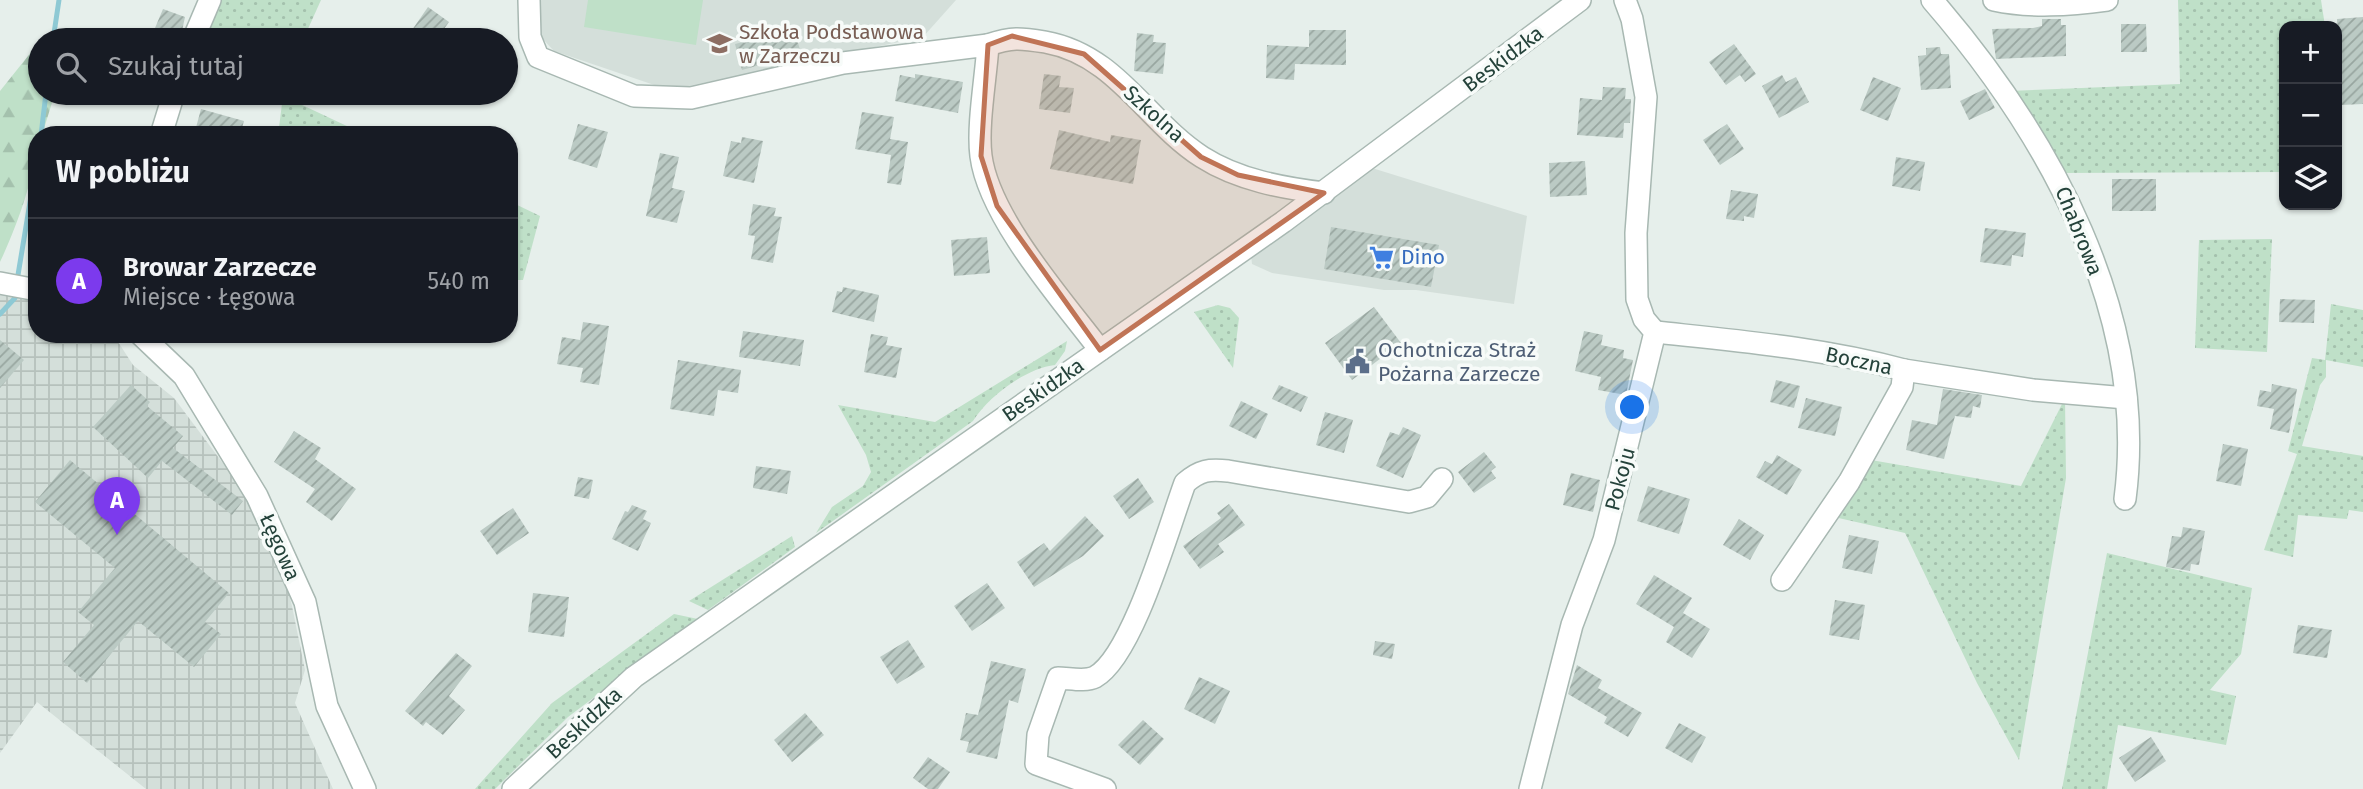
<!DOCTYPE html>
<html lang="pl">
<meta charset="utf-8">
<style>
:root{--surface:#171b24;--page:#20242c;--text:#f1f3f6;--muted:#9ea1a6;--line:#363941;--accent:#7c3aed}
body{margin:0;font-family:"Fira Sans",sans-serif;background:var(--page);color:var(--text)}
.controls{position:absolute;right:21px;top:21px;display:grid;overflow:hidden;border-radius:14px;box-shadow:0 2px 5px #0004}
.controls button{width:63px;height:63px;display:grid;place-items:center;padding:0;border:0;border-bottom:2px solid var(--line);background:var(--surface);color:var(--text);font:35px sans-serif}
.you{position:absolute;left:1633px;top:408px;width:24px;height:24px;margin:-18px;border:5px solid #fff;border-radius:50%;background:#1a73e8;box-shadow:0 0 0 10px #1a73e833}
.badge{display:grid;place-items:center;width:46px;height:46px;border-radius:50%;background:var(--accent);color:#fff;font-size:23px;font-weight:700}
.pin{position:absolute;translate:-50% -58px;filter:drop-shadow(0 2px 4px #0008)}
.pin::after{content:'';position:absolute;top:37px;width:24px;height:21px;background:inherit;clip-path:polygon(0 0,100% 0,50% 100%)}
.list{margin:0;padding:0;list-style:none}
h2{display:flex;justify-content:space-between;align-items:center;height:91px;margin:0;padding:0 28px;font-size:30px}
h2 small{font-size:23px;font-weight:400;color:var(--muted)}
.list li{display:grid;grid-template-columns:46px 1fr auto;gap:21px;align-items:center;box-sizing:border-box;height:126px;padding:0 28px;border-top:2px solid var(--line)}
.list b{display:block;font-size:26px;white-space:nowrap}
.list p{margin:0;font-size:23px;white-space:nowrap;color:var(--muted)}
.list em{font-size:23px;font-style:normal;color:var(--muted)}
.icon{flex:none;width:38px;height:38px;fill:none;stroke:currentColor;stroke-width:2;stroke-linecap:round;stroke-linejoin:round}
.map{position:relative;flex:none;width:2363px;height:789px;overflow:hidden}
.search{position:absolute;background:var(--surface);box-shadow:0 2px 5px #0004;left:28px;top:28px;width:490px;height:77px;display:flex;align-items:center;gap:18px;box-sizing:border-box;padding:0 24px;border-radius:38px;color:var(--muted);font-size:26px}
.panel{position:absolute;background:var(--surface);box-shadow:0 2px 5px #0004;left:28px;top:126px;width:490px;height:217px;border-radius:28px}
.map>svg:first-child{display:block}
</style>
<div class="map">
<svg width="2363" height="789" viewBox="0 0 2363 789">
<defs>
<pattern id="industrial-grid" width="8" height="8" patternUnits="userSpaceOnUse" patternTransform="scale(1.75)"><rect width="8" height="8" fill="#d4dfda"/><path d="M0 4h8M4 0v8" fill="none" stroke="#b6c1bc"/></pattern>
<pattern id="grass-dots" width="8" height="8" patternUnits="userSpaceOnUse" patternTransform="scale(1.75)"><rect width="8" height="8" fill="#bfe0c8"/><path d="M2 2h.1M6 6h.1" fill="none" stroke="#a4c1ad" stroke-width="1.8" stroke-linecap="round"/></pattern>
<pattern id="forest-firs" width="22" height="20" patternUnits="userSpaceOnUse" patternTransform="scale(1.75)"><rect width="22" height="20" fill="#bfe0c8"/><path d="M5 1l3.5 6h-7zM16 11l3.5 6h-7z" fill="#a4c1ad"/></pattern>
<pattern id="building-hatch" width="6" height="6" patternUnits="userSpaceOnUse" patternTransform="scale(1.75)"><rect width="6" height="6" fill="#bbcac4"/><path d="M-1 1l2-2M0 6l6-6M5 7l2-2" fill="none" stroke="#98a6a0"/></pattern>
</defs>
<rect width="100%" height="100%" fill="#e6efeb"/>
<g fill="#d4dfda">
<polygon points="537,0 956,0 923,37 669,90 554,51 540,36"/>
<polygon points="1372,168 1527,216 1514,304 1416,290 1384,290 1272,273 1252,264 1251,255"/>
</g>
<polygon fill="url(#industrial-grid)" points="0,288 37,295 37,334 113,334 133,365 174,398 252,502 280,558 292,606 305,670 295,703 333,789 146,789 37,702 0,753"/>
<g fill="url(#grass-dots)">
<polygon points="215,0 321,0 303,40 198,40"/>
<polygon points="2178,0 2321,0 2325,26 2284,26 2284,172 2063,173 2008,91 2180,84"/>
<polygon points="283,96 366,135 278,135"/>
<polygon points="509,201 540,216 523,280 509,280"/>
<polygon points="2272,239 2267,352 2195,348 2199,240"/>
<polygon points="2331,304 2363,310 2363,367 2326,360 2326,377 2320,385 2302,446 2363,456 2363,512 2349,510 2347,519 2298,515 2293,557 2264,550 2297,454 2288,451 2312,358 2325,360"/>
<polygon points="1218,305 1230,308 1239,318 1233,368 1194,312"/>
<path d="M1067,341L1065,351L1055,365C1026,368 988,397 973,421L816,533L832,507L863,486L871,472L866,455L838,405L935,422Z"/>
<polygon points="2065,398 2066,478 2019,760 1977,683 1905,533 1834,517 1871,460 2021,486"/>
<polygon points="792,536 795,547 708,610 689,601"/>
<polygon points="2107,553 2252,588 2241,654 2210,690 2236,696 2226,745 2118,725 2107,789 2062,789"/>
<polygon points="674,614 698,619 568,717 495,789 475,789 552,703"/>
</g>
<path fill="url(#forest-firs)" d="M40,41V93H55L42,135H37C37,173 16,228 0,262V91Z"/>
<polygon fill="#bfe0c8" points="588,0 703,0 696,45 584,27"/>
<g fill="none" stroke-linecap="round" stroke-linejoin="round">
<g stroke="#8ec9d4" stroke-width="5">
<polyline points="53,40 59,0"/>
<polyline points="41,135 46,93"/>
<polyline points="17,281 37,160"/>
<polyline points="0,314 15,298 16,291"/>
</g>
</g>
<g fill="url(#building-hatch)">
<polygon points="428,7 449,22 436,40 427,40 412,30"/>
<polygon points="163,9 185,17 180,40 150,40"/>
<polygon points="2363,17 2363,104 2341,105 2337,19"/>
<polygon points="2042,19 2061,19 2061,25 2066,25 2066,56 1996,59 1992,29 2033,28 2042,26"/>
<polygon points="2121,24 2146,24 2147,52 2121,52"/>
<polygon points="777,26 779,31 793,26 801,53 742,70 735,44 751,40 749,34"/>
<polygon points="1309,30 1346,30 1346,65 1295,64 1294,80 1266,78 1267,45 1309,47"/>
<polygon points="1137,33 1154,35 1153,42 1166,43 1163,74 1134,71"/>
<polygon points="1734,44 1756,74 1745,82 1740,75 1726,85 1709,62"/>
<polygon points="1940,47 1941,54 1949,54 1951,88 1921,90 1918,56 1926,55 1926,48"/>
<polygon points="915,74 963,82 958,113 895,101 900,75 915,78"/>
<polygon points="1044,74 1061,76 1059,87 1074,88 1070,113 1039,109"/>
<polygon points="1782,75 1786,82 1796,77 1809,102 1779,118 1762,86"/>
<polygon points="1873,77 1901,88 1888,121 1860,110"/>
<polygon points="1603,87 1626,88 1625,99 1631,99 1630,123 1624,123 1623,138 1577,135 1580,98 1602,100"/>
<polygon points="1985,89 1995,108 1969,120 1960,101"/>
<polygon points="201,109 244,121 240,135 194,135"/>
<polygon points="862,112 894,117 890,139 908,142 901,185 887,183 891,155 855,149"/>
<polygon points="578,124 608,132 597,168 568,159"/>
<polygon points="1727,124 1744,149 1720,165 1703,140"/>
<polygon points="1059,130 1110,142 1111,135 1141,140 1133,184 1050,169"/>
<polygon points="742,137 763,141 754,183 723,176 731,141 741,143"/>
<polygon points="660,153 679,157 672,188 685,191 677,223 646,216"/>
<polygon points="1896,157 1925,162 1920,191 1892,186"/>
<polygon points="1585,161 1587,195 1550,197 1549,163"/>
<rect x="2112" y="179" width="44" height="32"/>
<polygon points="1731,190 1758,194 1754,218 1744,216 1744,221 1726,219"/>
<polygon points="753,204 776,208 774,216 782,217 773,263 751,259 755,236 748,235"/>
<polygon points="1331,227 1439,245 1431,287 1324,269"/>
<polygon points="1985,228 2026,233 2023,257 2012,255 2011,266 1980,262"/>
<polygon points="987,237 990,273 954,276 951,240"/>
<polygon points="843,287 879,295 874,322 832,312 837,291 842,292"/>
<polygon points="2280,299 2315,300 2314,323 2279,322"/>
<polygon points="1374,307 1401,343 1352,380 1325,343"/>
<polygon points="583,322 609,326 599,385 580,382 583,368 557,364 562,337 580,340"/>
<polygon points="743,331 804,340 800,366 739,357"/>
<polygon points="1584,331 1603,335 1601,345 1624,350 1623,358 1633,360 1626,395 1598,390 1601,377 1575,371"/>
<polygon points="871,334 888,337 886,345 902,348 896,378 864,372"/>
<polygon points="0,340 24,360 0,388"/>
<polygon points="678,360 741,370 738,393 718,390 714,416 670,409"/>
<polygon points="1776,380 1800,386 1794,408 1770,402"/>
<polygon points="2272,384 2297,389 2289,433 2270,429 2274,409 2257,406 2260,390 2271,392"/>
<polygon points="131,385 150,402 147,406 183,436 173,448 243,501 232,515 162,461 148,478 93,427"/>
<polygon points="1279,385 1308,397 1301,412 1272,399"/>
<polygon points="1943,389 1982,395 1980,408 1973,406 1971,418 1955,416 1944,459 1906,450 1912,420 1937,425"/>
<polygon points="1806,398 1842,407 1835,436 1798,428"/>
<polygon points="1241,401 1268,414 1256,439 1229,426"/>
<polygon points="1325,412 1353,420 1344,453 1316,445"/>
<polygon points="1403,427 1421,435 1403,478 1376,466 1390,432 1399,435"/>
<polygon points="294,431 321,448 315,459 356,489 332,521 306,502 315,489 274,462"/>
<polygon points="2223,444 2248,449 2241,486 2216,481"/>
<polygon points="1484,452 1496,467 1491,471 1496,478 1474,493 1458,472"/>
<polygon points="1777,455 1802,470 1787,495 1756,477 1765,461 1772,464"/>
<polygon points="70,460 229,593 205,622 221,634 194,667 138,621 87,683 63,662 94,625 78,612 115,568 35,502"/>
<polygon points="756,466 791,471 787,494 753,488"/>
<polygon points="1571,473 1600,480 1593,512 1563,505"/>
<polygon points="578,477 593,480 589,499 574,496"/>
<polygon points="1138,478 1154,502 1129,519 1113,496"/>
<polygon points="1648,486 1690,499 1679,534 1637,521"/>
<polygon points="1229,504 1245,525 1218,544 1224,552 1200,569 1183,546 1221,518 1217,513"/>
<polygon points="632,505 647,511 643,519 651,523 638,551 612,539 625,511 628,512"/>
<polygon points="513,508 529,533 497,555 480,531"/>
<polygon points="1085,516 1104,536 1083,556 1034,587 1017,562 1044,543 1050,551"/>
<polygon points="1739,519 1764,535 1750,560 1723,545"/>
<polygon points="2183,527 2205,531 2199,565 2191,564 2190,571 2166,567 2172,536 2181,537"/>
<polygon points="1849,535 1879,541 1872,574 1842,568"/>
<polygon points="1654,575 1692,598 1683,613 1710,629 1692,658 1666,642 1674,627 1636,604"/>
<polygon points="987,583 1005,608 972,631 954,606"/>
<polygon points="533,593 569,597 564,637 528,632"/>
<polygon points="1835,600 1865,605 1859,640 1829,635"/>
<polygon points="2298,625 2332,630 2327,658 2293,653"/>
<polygon points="908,640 925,667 897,684 880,657"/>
<polygon points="1375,641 1395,644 1392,659 1373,655"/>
<polygon points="456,653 472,666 449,696 465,710 443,735 426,722 423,726 405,711"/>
<polygon points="991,661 1026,669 1018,703 1009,700 997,759 966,752 969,742 960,740 966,713 978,715"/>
<polygon points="1577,665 1602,680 1598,688 1642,713 1628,737 1604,723 1607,717 1568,694"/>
<polygon points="1199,677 1230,691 1215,724 1184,709"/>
<polygon points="805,713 824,735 792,762 774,740"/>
<polygon points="1143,720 1164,739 1140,765 1118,745"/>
<polygon points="1679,723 1706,737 1692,763 1665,748"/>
<polygon points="2151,737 2166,761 2135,782 2119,758"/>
<polygon points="928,757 950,772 938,789 928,789 913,778"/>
</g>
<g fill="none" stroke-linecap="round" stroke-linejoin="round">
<defs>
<g id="minor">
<path d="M529,0L530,37L538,57L634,96L691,98L843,63L988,45C986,77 977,126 981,156C989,218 1063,301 1100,350"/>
<path d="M1932,0C2049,135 2149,314 2125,499"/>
<path d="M1994,0C2031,8 2070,5 2107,0"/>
<polyline points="193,40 210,0"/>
<path d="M988,45C1012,37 1020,38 1045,42C1117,55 1146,121 1202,157C1238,180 1283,188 1324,193"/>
<polyline points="161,135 174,93"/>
<polyline points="0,283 37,290"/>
<path d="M1655,332C1739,341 1823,348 1904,370L1902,387L1849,482L1782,580"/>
<polyline points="140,334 184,376 257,496 305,602 327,706 365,789"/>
<polyline points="1904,370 2033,390 2126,398"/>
<polyline points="513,789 634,677 1283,222 1580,0"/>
<path d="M1105,789L1036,764L1038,735L1058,678C1069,678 1085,682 1095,677C1133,656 1169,526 1185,483C1200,470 1209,469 1228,471L1409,502L1427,497L1442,479"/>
<polyline points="1530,789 1572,625 1604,540 1655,332 1644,319 1637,299 1636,233 1646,97 1632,19 1625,0"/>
</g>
</defs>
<use href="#minor" stroke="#a8b8b2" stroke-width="24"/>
<use href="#minor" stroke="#fff" stroke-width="21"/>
</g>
<path fill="#c07456" fill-opacity="0.2" stroke="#c07456" stroke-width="5" stroke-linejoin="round" d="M1012,36L1084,54L1201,157L1238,175L1324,193L1100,350L997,206L981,156L988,45Z"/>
<defs>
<symbol id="school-bare" viewBox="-9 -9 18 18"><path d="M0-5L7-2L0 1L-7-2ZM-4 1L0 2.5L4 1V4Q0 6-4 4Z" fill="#8d6e63" stroke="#f7fbf9" stroke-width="2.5" paint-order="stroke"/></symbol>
<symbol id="supermarket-bare" viewBox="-9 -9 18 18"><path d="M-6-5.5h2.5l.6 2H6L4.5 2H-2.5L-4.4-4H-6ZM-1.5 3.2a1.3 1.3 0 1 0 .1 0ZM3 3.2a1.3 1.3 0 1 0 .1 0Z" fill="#3f7fe0" stroke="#f7fbf9" stroke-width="2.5" paint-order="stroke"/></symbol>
<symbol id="civic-bare" viewBox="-9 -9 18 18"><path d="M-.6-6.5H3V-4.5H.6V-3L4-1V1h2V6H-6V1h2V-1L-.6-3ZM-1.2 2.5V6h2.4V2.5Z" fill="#5c6f8a" stroke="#f7fbf9" stroke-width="2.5" paint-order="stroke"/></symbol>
</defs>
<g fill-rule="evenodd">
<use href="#school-bare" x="702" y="26" width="35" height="35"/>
<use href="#supermarket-bare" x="1364" y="240" width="35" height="35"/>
<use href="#civic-bare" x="1340" y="344" width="35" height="35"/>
</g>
<g text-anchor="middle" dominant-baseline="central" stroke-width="7" stroke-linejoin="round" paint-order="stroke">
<g font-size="21" fill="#785e54" stroke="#f7fbf9" text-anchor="start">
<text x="739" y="32">Szkoła Podstawowa<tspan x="739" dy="24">w Zarzeczu</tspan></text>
</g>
<g font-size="21" fill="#24423a" stroke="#f7fbf9">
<text transform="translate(1503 59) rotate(-37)">Beskidzka</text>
<text transform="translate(1154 114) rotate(42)">Szkolna</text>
<text transform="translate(2079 231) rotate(68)">Chabrowa</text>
<text transform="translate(1859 361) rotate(12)">Boczna</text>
<text transform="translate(1043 390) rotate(-35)">Beskidzka</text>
<text transform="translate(1620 479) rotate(-75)">Pokoju</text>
<text transform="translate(280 547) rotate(66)">Łęgowa</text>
<text transform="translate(584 723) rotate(-43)">Beskidzka</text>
</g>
<g font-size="21" fill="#366cbe" stroke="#f7fbf9" text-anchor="start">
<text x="1401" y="257">Dino</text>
</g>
<g font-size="21" fill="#4e5e75" stroke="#f7fbf9" text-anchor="start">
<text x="1378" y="350">Ochotnicza Straż<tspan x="1378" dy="24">Pożarna Zarzecze</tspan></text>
</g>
</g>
</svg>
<div class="controls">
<button>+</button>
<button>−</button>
<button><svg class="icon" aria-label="layers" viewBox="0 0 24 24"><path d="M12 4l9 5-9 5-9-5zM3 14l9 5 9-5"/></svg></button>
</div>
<div class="you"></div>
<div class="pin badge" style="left:117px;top:535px">A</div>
<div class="search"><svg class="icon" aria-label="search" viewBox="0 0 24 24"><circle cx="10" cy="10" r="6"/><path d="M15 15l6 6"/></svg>Szukaj tutaj</div>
<section class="panel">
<h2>W pobliżu<small></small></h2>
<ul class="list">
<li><span class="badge">A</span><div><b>Browar Zarzecze</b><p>Miejsce · Łęgowa</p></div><em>540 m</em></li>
</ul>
</section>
</div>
